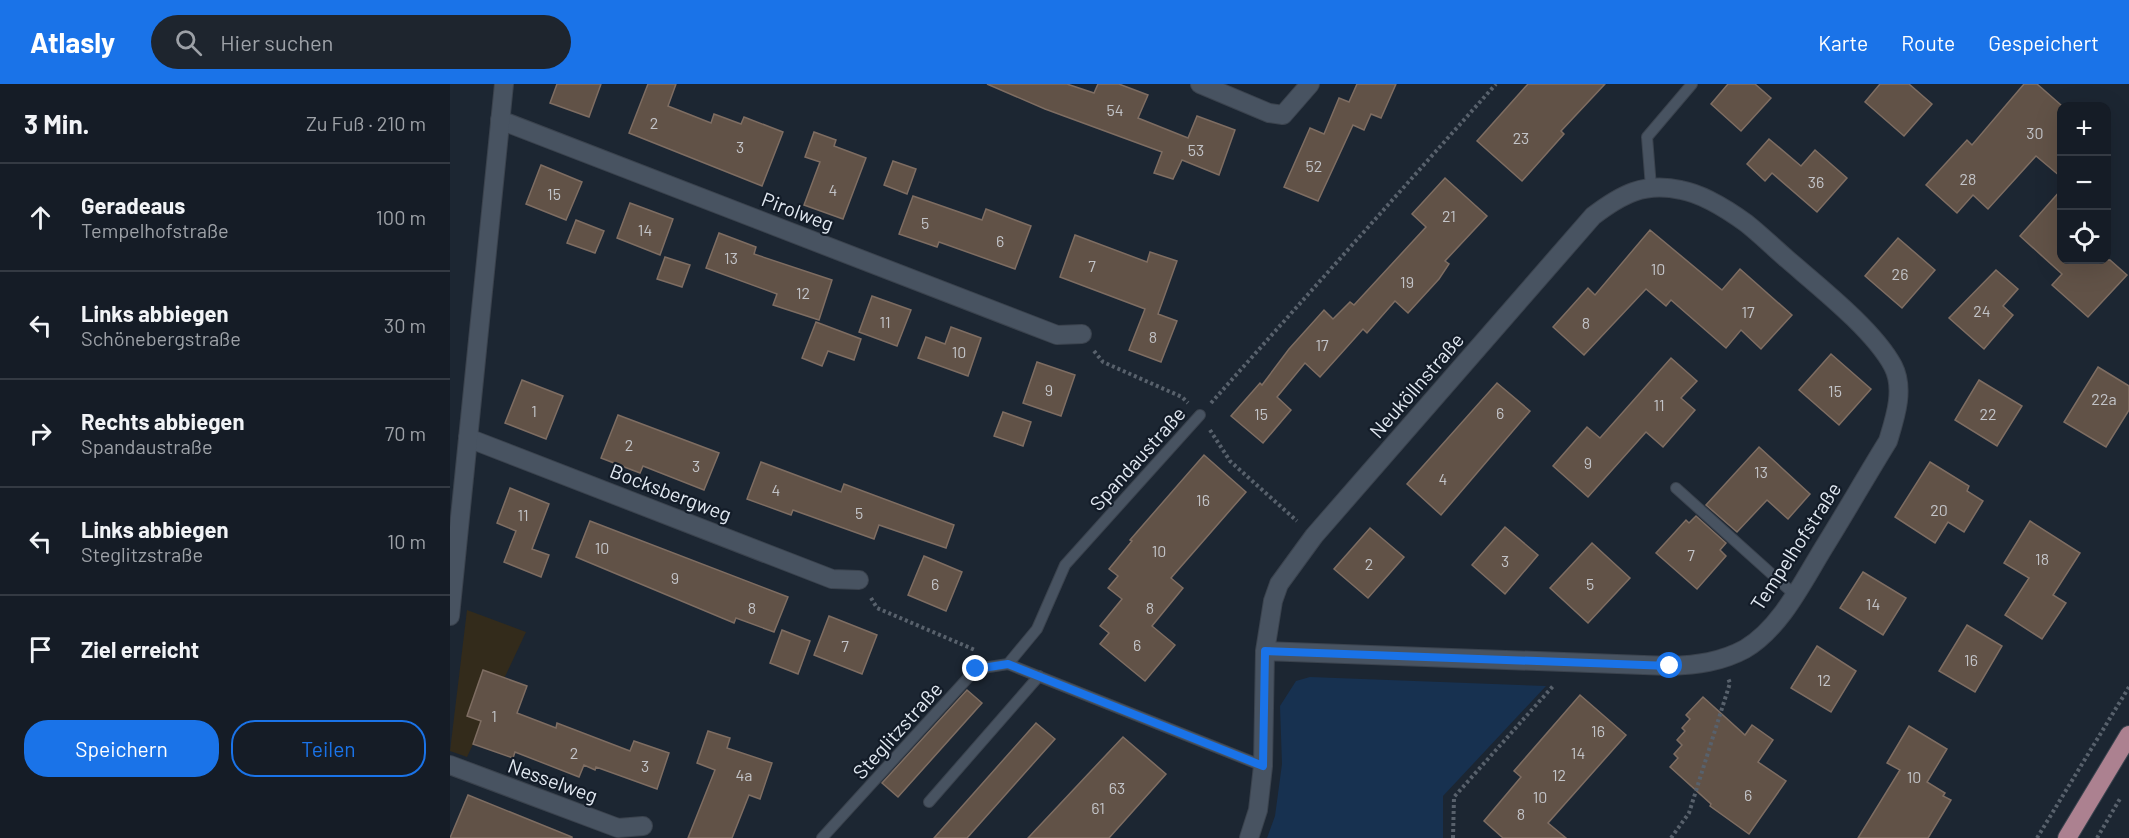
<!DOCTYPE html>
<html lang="de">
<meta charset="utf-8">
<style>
:root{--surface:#151c26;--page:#1e252e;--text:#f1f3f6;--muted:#9da1a7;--line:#343a43;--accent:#1a73e8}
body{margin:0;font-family:Barlow,sans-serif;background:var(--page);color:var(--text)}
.controls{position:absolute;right:18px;top:18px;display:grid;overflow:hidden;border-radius:12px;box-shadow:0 6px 24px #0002}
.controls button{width:54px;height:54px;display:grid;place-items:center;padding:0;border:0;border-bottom:2px solid var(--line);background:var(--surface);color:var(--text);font:30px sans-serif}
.stop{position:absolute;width:18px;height:18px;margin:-14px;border:4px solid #1a73e8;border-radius:50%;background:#fff}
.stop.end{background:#1a73e8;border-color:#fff;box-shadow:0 2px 6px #0008}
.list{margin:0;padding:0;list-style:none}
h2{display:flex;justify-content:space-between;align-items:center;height:78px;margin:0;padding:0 24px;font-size:26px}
h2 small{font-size:20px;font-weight:400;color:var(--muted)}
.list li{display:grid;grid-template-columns:39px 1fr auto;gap:18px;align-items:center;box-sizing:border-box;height:108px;padding:0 24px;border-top:2px solid var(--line)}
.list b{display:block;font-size:22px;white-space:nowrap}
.list p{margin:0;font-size:20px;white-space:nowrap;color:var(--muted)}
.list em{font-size:20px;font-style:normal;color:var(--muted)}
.actions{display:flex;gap:12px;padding:18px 24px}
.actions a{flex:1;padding:14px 0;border:2px solid var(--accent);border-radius:24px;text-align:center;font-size:21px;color:var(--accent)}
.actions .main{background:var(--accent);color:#fff}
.icon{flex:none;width:33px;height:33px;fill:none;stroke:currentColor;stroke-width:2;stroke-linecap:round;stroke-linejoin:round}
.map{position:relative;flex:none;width:1679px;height:754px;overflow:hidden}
header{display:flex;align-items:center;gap:36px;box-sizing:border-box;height:84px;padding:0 30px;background:var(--accent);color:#fff}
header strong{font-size:28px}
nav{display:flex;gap:33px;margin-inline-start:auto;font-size:21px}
.search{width:420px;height:54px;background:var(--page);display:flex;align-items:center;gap:15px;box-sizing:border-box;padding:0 21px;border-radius:33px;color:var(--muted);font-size:22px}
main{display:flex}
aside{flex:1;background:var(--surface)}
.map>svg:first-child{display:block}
</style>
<header>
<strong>Atlasly</strong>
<div class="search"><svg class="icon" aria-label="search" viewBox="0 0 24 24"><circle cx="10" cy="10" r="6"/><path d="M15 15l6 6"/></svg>Hier suchen</div>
<nav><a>Karte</a><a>Route</a><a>Gespeichert</a></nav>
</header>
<main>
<aside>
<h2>3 Min.<small>Zu Fuß · 210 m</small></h2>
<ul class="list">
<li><svg class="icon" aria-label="ahead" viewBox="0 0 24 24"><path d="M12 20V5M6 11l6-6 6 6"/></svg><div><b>Geradeaus</b><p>Tempelhofstraße</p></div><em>100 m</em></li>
<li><svg class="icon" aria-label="left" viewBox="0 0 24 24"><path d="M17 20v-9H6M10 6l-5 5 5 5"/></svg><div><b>Links abbiegen</b><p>Schönebergstraße</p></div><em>30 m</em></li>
<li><svg class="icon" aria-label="right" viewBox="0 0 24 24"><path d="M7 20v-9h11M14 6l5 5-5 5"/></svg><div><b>Rechts abbiegen</b><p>Spandaustraße</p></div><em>70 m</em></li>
<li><svg class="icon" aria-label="left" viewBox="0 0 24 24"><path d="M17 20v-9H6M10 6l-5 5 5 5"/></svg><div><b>Links abbiegen</b><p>Steglitzstraße</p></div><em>10 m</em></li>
<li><svg class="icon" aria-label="arrive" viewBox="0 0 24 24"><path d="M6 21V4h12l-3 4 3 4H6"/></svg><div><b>Ziel erreicht</b></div></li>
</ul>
<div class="actions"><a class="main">Speichern</a><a>Teilen</a></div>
</aside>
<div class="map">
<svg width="1679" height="754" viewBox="0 0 1679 754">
<rect width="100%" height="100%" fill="#1c2632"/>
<polygon fill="#332b1b" points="17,526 76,548 17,673 0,667"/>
<polygon fill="#173150" points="860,593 1096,602 993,712 993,754 817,754 825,732 832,680 830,622 846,597"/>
<g fill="#615247" stroke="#7e6d62" stroke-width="1.5">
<polygon points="107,0 151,0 139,33 100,19"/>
<polygon points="198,0 226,0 218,22 261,39 264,30 291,40 294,33 333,48 312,102 179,49"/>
<polygon points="537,0 617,0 644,9 648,0 669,0 698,11 688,34 738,54 747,32 785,46 769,91 732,76 723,95 704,89 712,68 595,25"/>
<polygon points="907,0 946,0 931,34 921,30 914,46 903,41 868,117 834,103 860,44 874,50 889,14 899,18"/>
<polygon points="1078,0 1155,0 1111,47 1114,50 1072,97 1027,57"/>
<polygon points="1278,0 1305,0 1321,14 1291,47 1261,20"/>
<polygon points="1430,0 1459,0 1482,20 1454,52 1415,18"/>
<polygon points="1574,0 1587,0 1611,21 1611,93 1586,72 1538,125 1523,111 1507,129 1476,101 1517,56 1522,61"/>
<polygon points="364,48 386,56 384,62 416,74 393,135 354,121 370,78 355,73"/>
<polygon points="1319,55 1351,82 1365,66 1397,94 1367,128 1322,89 1315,97 1297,80"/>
<polygon points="443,77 466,85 457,110 434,101"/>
<polygon points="91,81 132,98 116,136 76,120"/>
<polygon points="995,94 1037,132 995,177 999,180 989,195 958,229 945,217 917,249 913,245 870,293 855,279 827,313 841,326 813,359 781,332 810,299 812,301 839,265 874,226 883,235 900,218 904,221 976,143 962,130"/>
<polygon points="1611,106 1611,176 1660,176 1677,191 1638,233 1602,201 1612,190 1570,152"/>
<polygon points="463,112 532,136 536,125 581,142 565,185 489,158 487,163 449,150"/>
<polygon points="180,119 223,135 210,171 167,154"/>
<polygon points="126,136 154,147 145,169 117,159"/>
<polygon points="1200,146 1272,206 1290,185 1342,231 1311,265 1291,246 1276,264 1221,216 1216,222 1196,205 1134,271 1103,243 1138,204 1145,211"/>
<polygon points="269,149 306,163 304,170 382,196 369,236 323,221 327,210 256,184"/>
<polygon points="625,151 697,178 700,168 727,177 708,230 727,237 711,278 679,266 695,225 610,193"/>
<polygon points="1448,154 1485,186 1452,224 1415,192"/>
<polygon points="215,173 240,181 232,203 207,195"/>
<polygon points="1546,186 1568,205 1553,222 1563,231 1534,265 1499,234"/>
<polygon points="422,212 461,226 447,262 409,248"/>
<polygon points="366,238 411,255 404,276 378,267 372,282 352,274"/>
<polygon points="501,243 531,254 518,292 468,274 476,253 495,260"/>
<polygon points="1381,270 1421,305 1389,341 1349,306"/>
<polygon points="1221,274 1247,297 1231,314 1245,326 1213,363 1196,348 1138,413 1103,382 1137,343 1150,354"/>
<polygon points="587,278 625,291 611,332 573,319"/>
<polygon points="1648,283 1679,302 1679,326 1656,363 1614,338"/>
<polygon points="72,296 113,312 96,355 55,339"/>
<polygon points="1529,296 1572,322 1547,362 1505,336"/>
<polygon points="1047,299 1080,327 991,431 957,400"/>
<polygon points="553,328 581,338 573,362 544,352"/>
<polygon points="168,331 269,369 254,406 193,382 190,389 151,374"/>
<polygon points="1309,363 1360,410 1338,435 1317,416 1287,448 1256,421"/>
<polygon points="754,371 796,408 721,494 733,504 702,542 725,561 695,597 650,560 659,549 650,542 672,515 658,504 668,492 659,485 682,457 680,456"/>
<polygon points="311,378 391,408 394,400 504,441 496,464 429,441 424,455 343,426 341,431 297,415"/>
<polygon points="1480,378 1519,402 1517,407 1533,417 1514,448 1498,438 1485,459 1445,433"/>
<polygon points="60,404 99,420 82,465 99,471 91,493 54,478 66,447 47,439"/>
<polygon points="1246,432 1276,459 1270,466 1276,472 1247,505 1206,469 1236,436 1239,439"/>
<polygon points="140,437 338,513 324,548 286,534 284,539 126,473"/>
<polygon points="1580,437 1630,469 1603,511 1616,519 1592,555 1555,531 1579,494 1554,479"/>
<polygon points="1055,443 1088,471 1055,510 1022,481"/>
<polygon points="920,444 954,473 918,514 884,485"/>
<polygon points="1142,459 1180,494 1138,539 1100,504"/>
<polygon points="474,472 512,488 496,527 458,511"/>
<polygon points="1413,488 1456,514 1433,551 1390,524"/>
<polygon points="379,532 427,551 412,590 364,571"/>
<polygon points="1517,541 1552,562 1525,608 1489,587"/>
<polygon points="332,546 360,557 348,590 320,579"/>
<polygon points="1367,562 1406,587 1381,628 1341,604"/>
<polygon points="33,586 77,602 67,629 106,644 107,639 180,667 184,657 219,669 207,705 146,683 145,686 134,681 129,693 65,668 63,674 23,660 31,637 17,632"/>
<polygon points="517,606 532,619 448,713 432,699"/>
<polygon points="1130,611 1176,651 1098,739 1116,754 1053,754 1034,737 1071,693 1064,687"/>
<polygon points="1253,613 1295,651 1302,641 1323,656 1308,678 1336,697 1299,750 1260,722 1261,720 1220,683 1228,674 1224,670 1232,661 1227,656 1235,647 1232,644 1240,635 1236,631"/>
<polygon points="586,639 605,655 517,754 484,754"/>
<polygon points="1459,642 1497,665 1477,698 1495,709 1493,712 1501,716 1478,754 1408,754 1450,686 1437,679"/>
<polygon points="258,647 280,654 277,664 322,679 310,715 299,711 282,754 238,754 265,686 247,679"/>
<polygon points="673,653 716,690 659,754 578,754"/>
<polygon points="18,711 122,753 122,754 0,754"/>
</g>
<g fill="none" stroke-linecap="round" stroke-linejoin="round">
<defs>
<g id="lane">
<polyline points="1201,103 1197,53 1242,0"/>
<polyline points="750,331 615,481 587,545 558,580 813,682"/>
<polyline points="1226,404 1345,511"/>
<polyline points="479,718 589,592"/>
<polyline points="372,754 526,585 558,580"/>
</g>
<g id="street">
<polyline points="750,0 819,29 833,31 860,0"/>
<polyline points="50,36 607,251 632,250"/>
<polyline points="18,354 382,495 409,496"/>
<polyline points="0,532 54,0"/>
<polyline points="0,681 168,744 193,742"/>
<path d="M799,754L808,726L813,682L815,567L823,517L829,500L864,452L1143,132C1172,110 1194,98 1231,106C1253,110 1278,126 1296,139C1310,150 1323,163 1337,175C1368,202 1424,246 1443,282C1455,305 1445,334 1438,357C1417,391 1397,426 1376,460C1354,495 1332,543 1295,565C1271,578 1247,581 1220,582L815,567"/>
</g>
<polyline id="primary" points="1617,754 1679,651"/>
</defs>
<use href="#lane" stroke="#3b434e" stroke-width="12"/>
<use href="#street" stroke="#3b434e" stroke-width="20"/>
<use href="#primary" stroke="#3b434e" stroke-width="20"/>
<g stroke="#58616c" stroke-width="4" stroke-dasharray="3 3" stroke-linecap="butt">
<polyline points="644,267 653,278 732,313 738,319"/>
<polyline points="761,319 1046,0"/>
<polyline points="760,346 780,377 847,437"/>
<polyline points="421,514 427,524 525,566"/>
<polyline points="1003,754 1004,713 1104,601"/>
<polyline points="1221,754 1239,729 1280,599 1278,594"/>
<polyline points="1587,754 1679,603"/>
<polyline points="1647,754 1671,713"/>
</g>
<use href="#lane" stroke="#485361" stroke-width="10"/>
<use href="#street" stroke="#485361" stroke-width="18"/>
<use href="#primary" stroke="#ac8190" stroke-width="18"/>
</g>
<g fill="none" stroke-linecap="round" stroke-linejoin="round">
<polyline stroke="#1a73e8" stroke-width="8" points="526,585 558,580 813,682 815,567 1220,582"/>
</g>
<g text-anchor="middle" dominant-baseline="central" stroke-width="4.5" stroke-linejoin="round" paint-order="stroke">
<g font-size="16" fill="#c2c3c7">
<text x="665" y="25">54</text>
<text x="204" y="38">2</text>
<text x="1585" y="48">30</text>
<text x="1071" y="53">23</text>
<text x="290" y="62">3</text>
<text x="746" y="65">53</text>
<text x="864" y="81">52</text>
<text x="1518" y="94">28</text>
<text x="1366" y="97">36</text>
<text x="383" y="105">4</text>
<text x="104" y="109">15</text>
<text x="999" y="131">21</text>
<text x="475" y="138">5</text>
<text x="195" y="145">14</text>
<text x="550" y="156">6</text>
<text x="281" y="173">13</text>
<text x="642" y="181">7</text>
<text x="1208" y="184">10</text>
<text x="1450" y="189">26</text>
<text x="957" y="197">19</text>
<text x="353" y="208">12</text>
<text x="1532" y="226">24</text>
<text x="1298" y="227">17</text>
<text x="435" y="237">11</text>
<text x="1136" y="238">8</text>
<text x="703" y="252">8</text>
<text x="872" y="260">17</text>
<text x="509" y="267">10</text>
<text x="599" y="305">9</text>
<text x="1385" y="306">15</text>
<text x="1654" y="314">22a</text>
<text x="1209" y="320">11</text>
<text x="84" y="326">1</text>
<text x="1050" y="328">6</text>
<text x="811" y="329">15</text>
<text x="1538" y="329">22</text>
<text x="179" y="360">2</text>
<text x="1138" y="378">9</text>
<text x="246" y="381">3</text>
<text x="1311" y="387">13</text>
<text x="993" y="394">4</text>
<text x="326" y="405">4</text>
<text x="753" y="415">16</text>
<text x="1489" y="425">20</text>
<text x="409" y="428">5</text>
<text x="73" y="430">11</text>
<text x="152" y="463">10</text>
<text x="709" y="466">10</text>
<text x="1241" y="470">7</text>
<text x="1592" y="474">18</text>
<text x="1055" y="476">3</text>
<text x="919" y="479">2</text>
<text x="225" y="493">9</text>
<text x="485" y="499">6</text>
<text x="1140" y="499">5</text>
<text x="1423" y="519">14</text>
<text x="302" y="523">8</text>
<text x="700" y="523">8</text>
<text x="687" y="560">6</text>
<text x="395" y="561">7</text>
<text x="1521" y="575">16</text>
<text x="1374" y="595">12</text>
<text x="44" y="631">1</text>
<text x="1148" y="646">16</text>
<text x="124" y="668">2</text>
<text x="1128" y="668">14</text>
<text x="195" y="681">3</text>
<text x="294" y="690">4a</text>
<text x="1109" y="690">12</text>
<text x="1464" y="692">10</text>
<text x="667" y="703">63</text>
<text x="1298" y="710">6</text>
<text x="1090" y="712">10</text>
<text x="648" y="723">61</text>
<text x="1071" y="729">8</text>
</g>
<g font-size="20" fill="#e2e9f2" stroke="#131c28">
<text transform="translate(348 127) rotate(21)">Pirolweg</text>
<text transform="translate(966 301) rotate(-49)">Neuköllnstraße</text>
<text transform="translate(687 374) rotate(-48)">Spandaustraße</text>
<text transform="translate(221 408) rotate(21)">Bocksbergweg</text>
<text transform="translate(1345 462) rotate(-57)">Tempelhofstraße</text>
<text transform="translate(447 646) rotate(-48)">Steglitzstraße</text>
<text transform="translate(103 696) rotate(20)">Nesselweg</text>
</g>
</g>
</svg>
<div class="controls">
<button>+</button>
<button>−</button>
<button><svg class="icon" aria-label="locate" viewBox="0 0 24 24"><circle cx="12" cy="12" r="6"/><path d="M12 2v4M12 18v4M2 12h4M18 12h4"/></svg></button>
</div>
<div class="stop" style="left:1220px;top:582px"></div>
<div class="stop end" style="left:526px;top:585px"></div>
</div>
</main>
